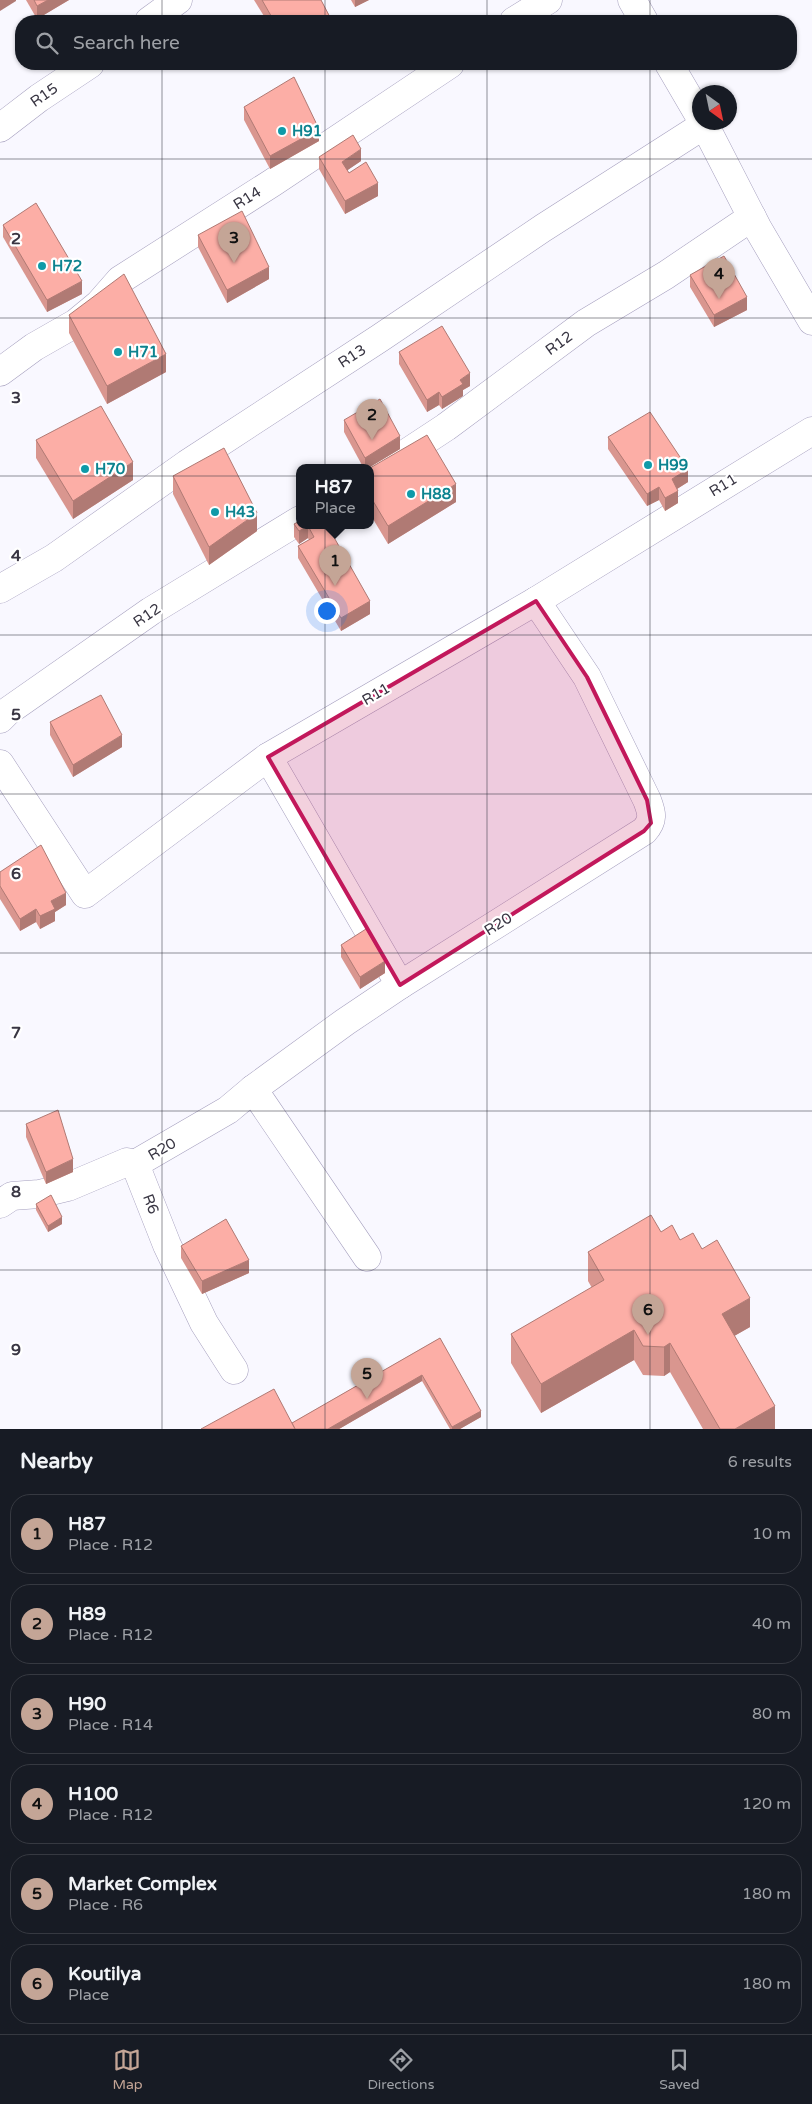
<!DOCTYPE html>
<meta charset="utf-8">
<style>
:root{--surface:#171b24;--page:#242831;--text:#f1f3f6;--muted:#9ea1a6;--line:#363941;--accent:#c4a596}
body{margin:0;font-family:"Varela Round",sans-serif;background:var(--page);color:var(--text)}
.compass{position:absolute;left:692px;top:85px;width:45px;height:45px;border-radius:50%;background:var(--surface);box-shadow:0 1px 4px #0004;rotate:147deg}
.you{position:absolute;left:326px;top:610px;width:18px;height:18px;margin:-12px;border:4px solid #fff;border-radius:50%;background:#1a73e8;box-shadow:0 0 0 8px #1a73e833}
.badge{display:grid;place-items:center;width:32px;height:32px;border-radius:50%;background:var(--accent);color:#111;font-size:16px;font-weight:700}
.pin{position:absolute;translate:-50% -41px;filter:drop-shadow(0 1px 2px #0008)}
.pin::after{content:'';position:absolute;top:26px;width:18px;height:15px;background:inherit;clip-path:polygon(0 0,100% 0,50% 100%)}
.popup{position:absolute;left:296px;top:464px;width:78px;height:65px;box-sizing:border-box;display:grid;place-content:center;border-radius:10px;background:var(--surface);filter:drop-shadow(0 1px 4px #0005);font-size:16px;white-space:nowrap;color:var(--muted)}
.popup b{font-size:19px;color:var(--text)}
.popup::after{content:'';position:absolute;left:50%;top:100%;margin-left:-10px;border:10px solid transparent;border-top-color:var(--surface)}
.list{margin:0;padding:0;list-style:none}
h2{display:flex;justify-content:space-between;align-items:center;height:65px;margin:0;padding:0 20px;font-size:21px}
h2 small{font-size:16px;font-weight:400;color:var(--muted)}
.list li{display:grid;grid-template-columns:32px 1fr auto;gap:15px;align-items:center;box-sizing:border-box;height:80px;margin:0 10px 10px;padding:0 10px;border:1px solid var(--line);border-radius:20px}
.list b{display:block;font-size:19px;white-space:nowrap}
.list p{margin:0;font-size:16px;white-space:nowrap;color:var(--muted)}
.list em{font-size:16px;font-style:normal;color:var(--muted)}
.icon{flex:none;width:28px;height:28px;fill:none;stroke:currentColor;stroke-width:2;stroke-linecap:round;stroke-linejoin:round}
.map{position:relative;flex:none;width:812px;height:1429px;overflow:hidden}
.search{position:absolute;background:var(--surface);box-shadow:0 1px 4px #0004;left:15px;right:15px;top:15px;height:55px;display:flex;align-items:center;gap:12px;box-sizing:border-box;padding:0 18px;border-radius:20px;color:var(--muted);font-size:19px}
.sheet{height:605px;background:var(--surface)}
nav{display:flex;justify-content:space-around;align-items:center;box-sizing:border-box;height:70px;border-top:1px solid var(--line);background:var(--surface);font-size:14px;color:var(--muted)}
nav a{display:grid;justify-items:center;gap:2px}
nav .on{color:var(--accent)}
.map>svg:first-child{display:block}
</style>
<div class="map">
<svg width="812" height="1429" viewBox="0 0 812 1429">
<rect width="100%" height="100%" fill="#f9f8ff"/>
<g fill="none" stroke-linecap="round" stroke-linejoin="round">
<defs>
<g id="minor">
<polyline points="632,0 644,21"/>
<polyline points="149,21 178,0"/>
<polyline points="514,21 548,0"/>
<polyline points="669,64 700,117"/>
<polyline points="703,122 757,227 812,321"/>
<polyline points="0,128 39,98 90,64"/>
<polyline points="0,372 34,347 76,323 99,304 120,280 272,183 450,64"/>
<polyline points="370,477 446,427 586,323 666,275 752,217"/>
<polyline points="0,589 54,558 187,464 380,338 543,228 704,125"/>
<polyline points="0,719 8,711 151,611 300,520"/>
<polyline points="268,757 400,985"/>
<polyline points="0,764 85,894 268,757 536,601 812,431"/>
<polyline points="253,1089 367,1257"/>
<path d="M135,1164L228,1110L253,1089L345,1022L400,985L644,831C654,820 652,813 647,800L587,677L536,601"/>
<polyline points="0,1204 12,1196 39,1194 68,1187 127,1162 135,1164 167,1245 204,1323 234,1370"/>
</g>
</defs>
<use href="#minor" stroke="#a59fbe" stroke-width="29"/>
<use href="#minor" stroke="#fff" stroke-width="28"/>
</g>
<g fill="#d9968f">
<polygon points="26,0 69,0 37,19"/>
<polygon points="254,0 321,0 332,21 267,21"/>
<polygon points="351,0 369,0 355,7"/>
<polygon points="244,107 319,141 270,169 244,120"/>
<polygon points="319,157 361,161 347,170 349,173 378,196 345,214 319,169"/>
<polygon points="3,225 82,294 47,312 3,237"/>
<polygon points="198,235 269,279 227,303 198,247"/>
<polygon points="690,275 747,310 714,327 690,287"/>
<polygon points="69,315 166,372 107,404 69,333"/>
<polygon points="399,352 470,386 463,390 463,396 442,409 439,405 427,412 399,364"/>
<polygon points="344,420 400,449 370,467 363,467 344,432"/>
<polygon points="608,437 688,482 677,489 678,503 665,511 659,500 647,506 608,449"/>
<polygon points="36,440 133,480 73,519 36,458"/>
<polygon points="370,468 456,502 388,544 370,514"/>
<polygon points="173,476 257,531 209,565 173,494"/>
<polygon points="294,524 327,525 370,614 341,631 298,558 298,546 309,540 308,538 299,544 294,537"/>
<polygon points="50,722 122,747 73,777 50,735"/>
<polygon points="0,872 66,905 55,912 55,921 40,929 36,922 20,931 0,899"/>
<polygon points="341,945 385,973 360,989 341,957"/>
<polygon points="26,1124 73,1172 46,1184 26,1137"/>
<polygon points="36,1204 62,1224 48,1232 36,1210"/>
<polygon points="661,1232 680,1240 750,1327 734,1336 775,1429 703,1429 670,1372 664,1376 643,1375 634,1360 541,1413 511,1363 511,1334 592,1288 588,1281 588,1252"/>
<polygon points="181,1246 249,1273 202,1294 181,1258"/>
<polygon points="440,1338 481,1417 460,1429 450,1429 422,1381 339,1429 201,1429 292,1423"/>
</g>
<g fill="#b07a74">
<polygon points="0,0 16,0 16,1 0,11"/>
<polygon points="48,0 69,0 37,19 37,6"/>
<polygon points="355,0 369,0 355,7"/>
<polygon points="319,129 319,141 270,169 270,156"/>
<polygon points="361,149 361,161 342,174 342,162"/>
<polygon points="378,183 378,196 345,214 345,201"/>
<polygon points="269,267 269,279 227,303 227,290"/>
<polygon points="82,281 82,294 47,312 47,300"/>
<polygon points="747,297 747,310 714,327 714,315"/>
<polygon points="166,354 166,372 107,404 107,386"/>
<polygon points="470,373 470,386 463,390 463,396 442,409 442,397 460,380"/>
<polygon points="439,392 439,405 427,412 427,400"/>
<polygon points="400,436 400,449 370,467 365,467 365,458"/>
<polygon points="133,462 133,480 73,519 73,501"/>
<polygon points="688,469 688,482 672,492 672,479"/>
<polygon points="456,484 456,502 388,544 388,526"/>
<polygon points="659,487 659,500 647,506 647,494"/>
<polygon points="678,491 678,503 665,511 665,498"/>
<polygon points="257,513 257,531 209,565 209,547"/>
<polygon points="308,526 308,538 299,544 299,531"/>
<polygon points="370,601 370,614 341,631 341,618"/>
<polygon points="122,735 122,747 73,777 73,765"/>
<polygon points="66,893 66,905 55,912 55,921 40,929 40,916 51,901"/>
<polygon points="36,909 36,922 20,931 20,919"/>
<polygon points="385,961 385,973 360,989 360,977"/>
<polygon points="73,1159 73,1172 46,1184 46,1172"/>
<polygon points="62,1217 62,1224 48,1232 48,1226"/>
<polygon points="249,1260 249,1273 202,1294 202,1281"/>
<polygon points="750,1298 750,1327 722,1343 722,1314"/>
<polygon points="634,1330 634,1360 541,1413 541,1384"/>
<polygon points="670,1343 670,1372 664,1376 664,1347"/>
<polygon points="422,1375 422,1381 339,1429 328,1429"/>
<polygon points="775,1406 775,1429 735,1429"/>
<polygon points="481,1411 481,1417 460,1429 452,1429 452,1427"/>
</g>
<g fill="#fcaea6" stroke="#b07a74">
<polygon points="34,0 48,0 37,6"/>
<polygon points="262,0 321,0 332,21 274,21"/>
<polygon points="294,77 319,129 270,156 244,107"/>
<polygon points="353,135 361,149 342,162 349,173 366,162 378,183 345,201 319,157"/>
<polygon points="36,203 82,281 47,300 3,225"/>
<polygon points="242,211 269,267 227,290 198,235"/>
<polygon points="724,256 747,297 714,315 690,275"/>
<polygon points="124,274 166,354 107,386 69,315"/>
<polygon points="442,326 470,373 460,380 463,384 442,397 439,392 427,400 399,352"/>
<polygon points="380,399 400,436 365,458 344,420"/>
<polygon points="101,406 133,462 73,501 36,440"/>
<polygon points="650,412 688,469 672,479 678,491 665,498 659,487 647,494 608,437"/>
<polygon points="427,435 456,484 388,526 370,496 370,468"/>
<polygon points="224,448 257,513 209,547 173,476"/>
<polygon points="300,521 300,525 327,525 370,601 341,618 298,546 314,537 308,526 299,531 294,524"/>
<polygon points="101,695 122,735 73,765 50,722"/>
<polygon points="41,845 66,893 51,901 55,909 40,916 36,909 20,919 0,886 0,872"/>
<polygon points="366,929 385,961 360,977 341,945"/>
<polygon points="58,1110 73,1159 46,1172 26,1124"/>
<polygon points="51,1195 62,1217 48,1226 36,1204"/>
<polygon points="651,1215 661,1232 672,1225 680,1240 693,1233 702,1249 717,1240 750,1298 722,1314 775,1406 735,1429 720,1429 670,1343 664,1347 643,1346 634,1330 541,1384 511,1334 604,1280 588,1252"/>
<polygon points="226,1219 249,1260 202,1281 181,1246"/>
<polygon points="440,1338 481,1411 452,1427 422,1375 328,1429 295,1429 292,1423"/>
<polygon points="274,1389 295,1429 201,1429"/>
</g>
<path fill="#c2185b" fill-opacity="0.2" stroke="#c2185b" stroke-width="4" stroke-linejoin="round" d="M536,601L587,677L647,800L651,823L644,831L400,985L268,757Z"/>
<path fill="none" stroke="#393643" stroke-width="1" stroke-opacity="0.55" d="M162,0V21M325,0V21M487,0V21M650,0V21M162,64V1429M325,64V1429M487,64V1429M650,64V1429M0,159H812M0,318H812M0,476H812M0,635H812M0,794H812M0,953H812M0,1111H812M0,1270H812"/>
<g fill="#0f9aa8" stroke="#fff" stroke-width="2">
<circle cx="282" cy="131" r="5"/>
<circle cx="42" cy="266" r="5"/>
<circle cx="118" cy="352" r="5"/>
<circle cx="648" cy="465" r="5"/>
<circle cx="85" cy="469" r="5"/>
<circle cx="411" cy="494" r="5"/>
<circle cx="215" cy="512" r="5"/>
</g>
<g text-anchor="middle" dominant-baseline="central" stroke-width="4.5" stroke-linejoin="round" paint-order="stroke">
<g font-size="15" fill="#393643" stroke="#fff">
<text transform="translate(44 95) rotate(-35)">R15</text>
<text transform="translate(247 198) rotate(-32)">R14</text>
<text transform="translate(559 343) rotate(-36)">R12</text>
<text transform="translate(352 356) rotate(-33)">R13</text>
<text transform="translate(723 485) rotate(-31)">R11</text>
<text transform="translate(147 615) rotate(-34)">R12</text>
<text transform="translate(376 694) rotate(-30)">R11</text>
<text transform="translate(498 924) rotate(-32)">R20</text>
<text transform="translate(162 1149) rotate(-30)">R20</text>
<text transform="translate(151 1204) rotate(70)">R6</text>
</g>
<g font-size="15" font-weight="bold" fill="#0d838f" stroke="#fff" text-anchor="start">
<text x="292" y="131">H91</text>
<text x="52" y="266">H72</text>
<text x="128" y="352">H71</text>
<text x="658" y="465">H99</text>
<text x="95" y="469">H70</text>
<text x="421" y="494">H88</text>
<text x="225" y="512">H43</text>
</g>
</g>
<g font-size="16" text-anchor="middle" font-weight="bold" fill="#393643" stroke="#fff" stroke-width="4.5" stroke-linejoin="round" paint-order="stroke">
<text x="16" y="244">2</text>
<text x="16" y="403">3</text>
<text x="16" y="561">4</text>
<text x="16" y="720">5</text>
<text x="16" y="879">6</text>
<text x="16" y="1038">7</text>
<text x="16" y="1197">8</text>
<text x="16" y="1355">9</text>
</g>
</svg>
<svg class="compass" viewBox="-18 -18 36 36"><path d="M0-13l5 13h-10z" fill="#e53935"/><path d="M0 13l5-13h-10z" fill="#9ea1a6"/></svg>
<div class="you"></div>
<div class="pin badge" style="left:335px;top:586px">1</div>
<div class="popup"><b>H87</b>Place</div>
<div class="pin badge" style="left:372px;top:440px">2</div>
<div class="pin badge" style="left:234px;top:263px">3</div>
<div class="pin badge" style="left:719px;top:299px">4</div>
<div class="pin badge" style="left:367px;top:1399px">5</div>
<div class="pin badge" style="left:648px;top:1335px">6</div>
<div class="search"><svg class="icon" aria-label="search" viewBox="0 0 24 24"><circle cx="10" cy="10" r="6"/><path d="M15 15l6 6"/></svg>Search here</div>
</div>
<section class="sheet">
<h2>Nearby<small>6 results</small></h2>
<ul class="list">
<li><span class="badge">1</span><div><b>H87</b><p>Place · R12</p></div><em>10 m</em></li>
<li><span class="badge">2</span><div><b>H89</b><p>Place · R12</p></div><em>40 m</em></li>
<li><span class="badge">3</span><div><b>H90</b><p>Place · R14</p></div><em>80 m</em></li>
<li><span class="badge">4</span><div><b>H100</b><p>Place · R12</p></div><em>120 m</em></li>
<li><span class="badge">5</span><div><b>Market Complex</b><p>Place · R6</p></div><em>180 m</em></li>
<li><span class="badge">6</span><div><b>Koutilya</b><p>Place</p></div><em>180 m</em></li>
</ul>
</section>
<nav>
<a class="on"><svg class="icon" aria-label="map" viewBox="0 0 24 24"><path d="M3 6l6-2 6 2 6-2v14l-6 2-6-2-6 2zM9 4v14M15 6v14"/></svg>Map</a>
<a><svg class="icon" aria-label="directions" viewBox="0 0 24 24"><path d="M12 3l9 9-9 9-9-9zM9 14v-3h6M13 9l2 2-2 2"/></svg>Directions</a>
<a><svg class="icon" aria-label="saved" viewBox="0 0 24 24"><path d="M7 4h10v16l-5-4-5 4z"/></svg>Saved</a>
</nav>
